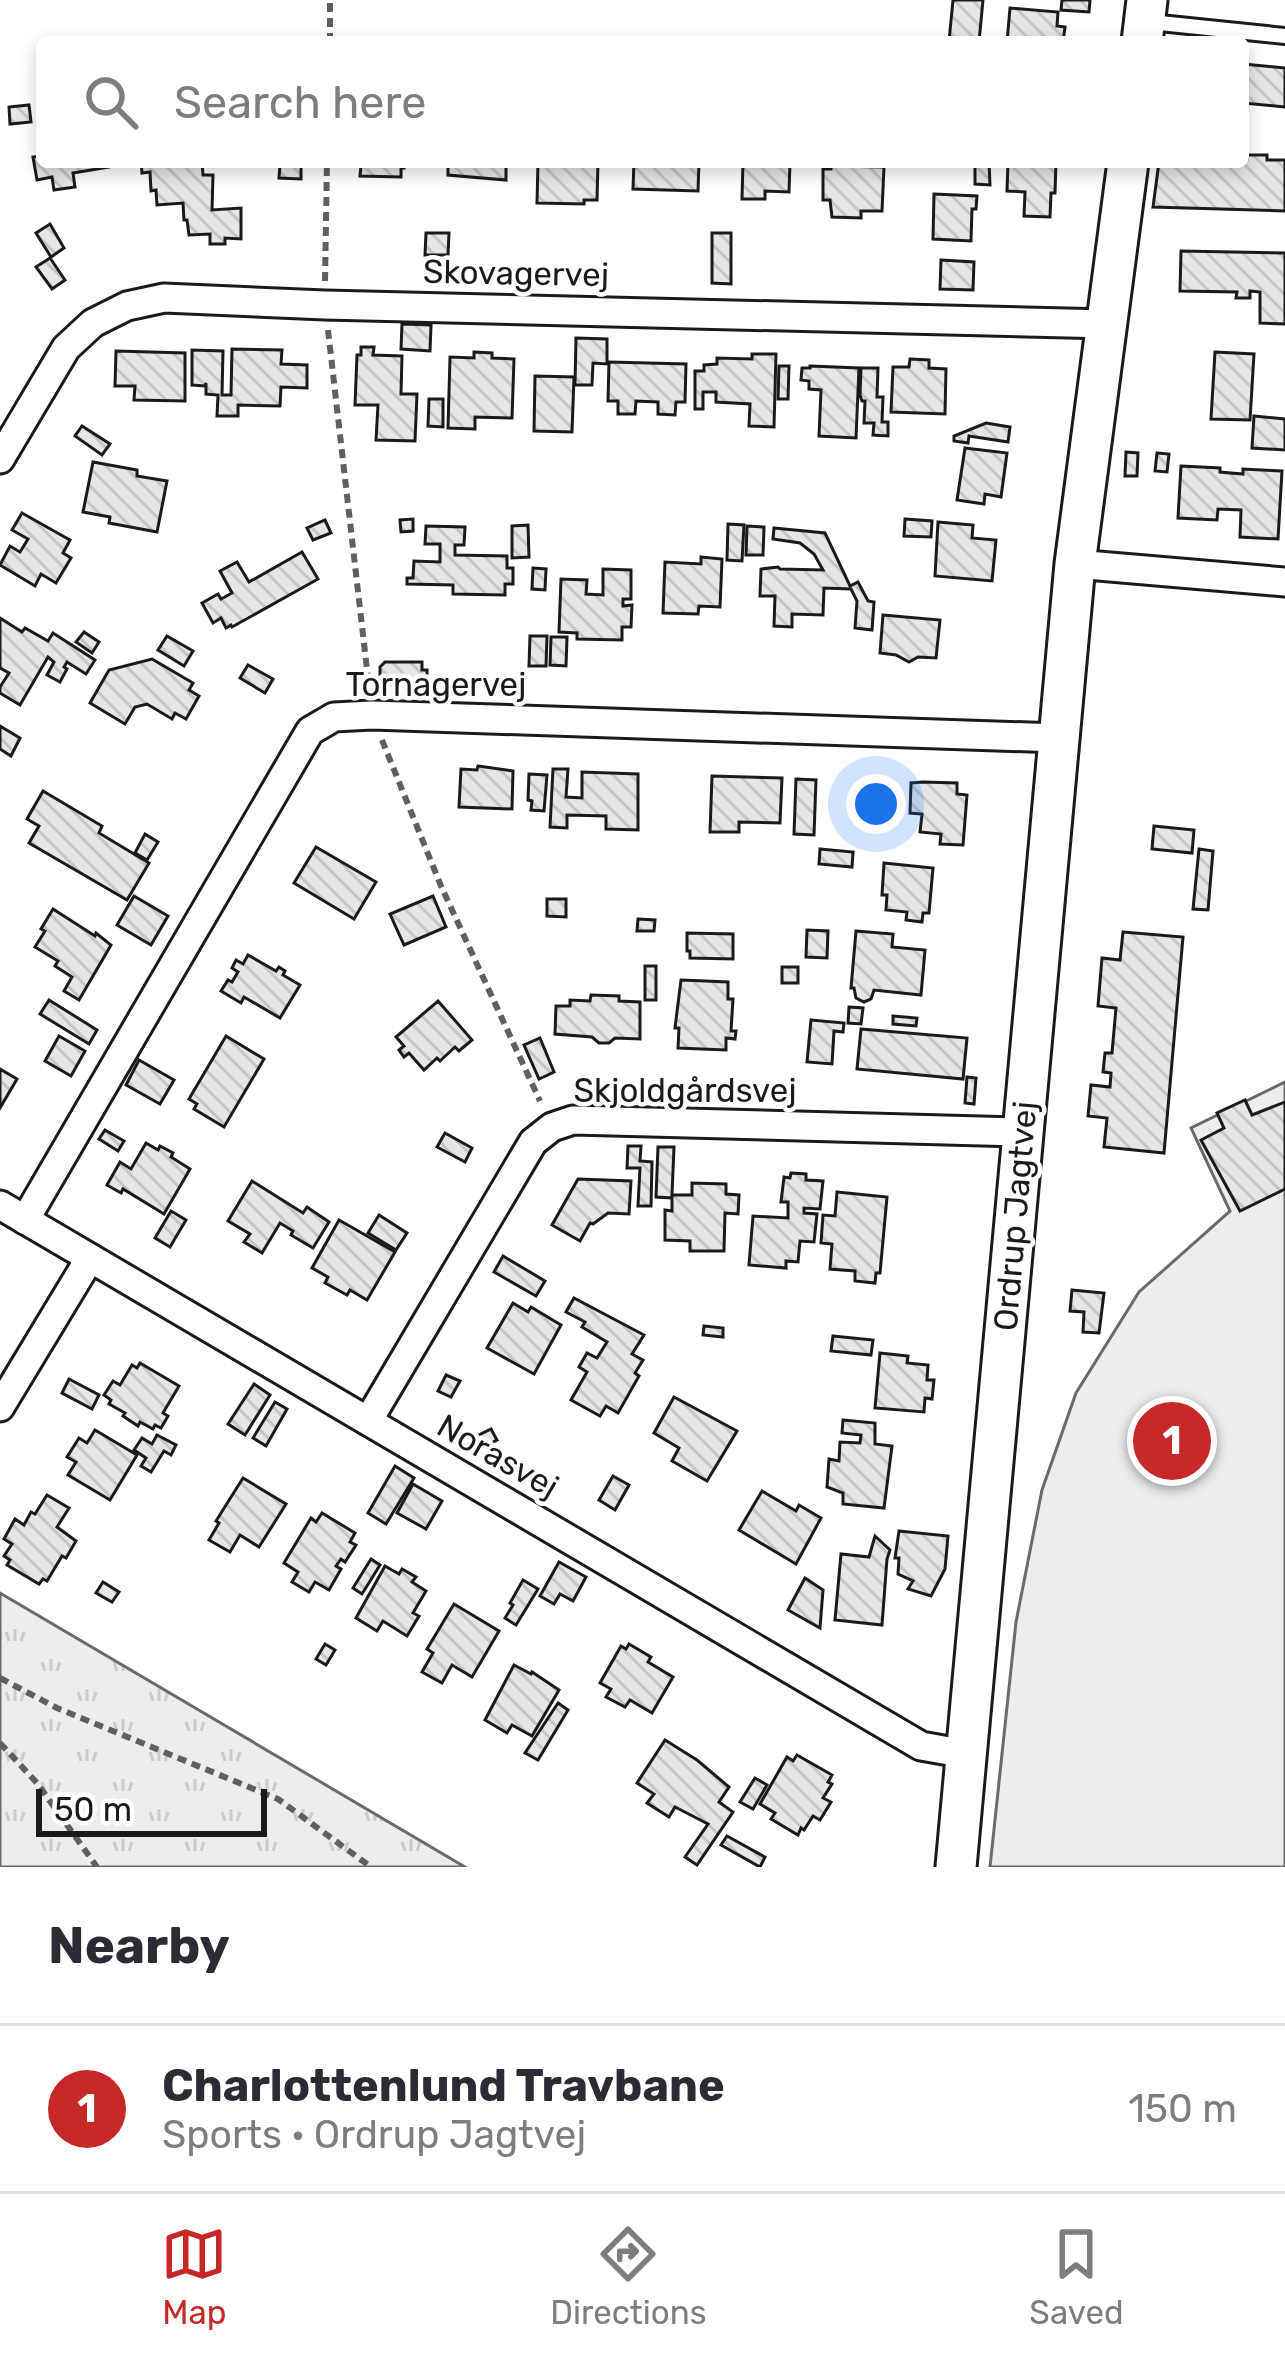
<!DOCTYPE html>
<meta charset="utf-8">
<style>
:root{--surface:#fff;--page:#f7f7f7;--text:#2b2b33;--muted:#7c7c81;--line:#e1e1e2;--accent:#c62828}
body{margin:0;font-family:Rubik,sans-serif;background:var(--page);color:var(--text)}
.scale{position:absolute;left:36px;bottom:30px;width:231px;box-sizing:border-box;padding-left:12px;border:6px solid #1a1a1a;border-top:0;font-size:33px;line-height:42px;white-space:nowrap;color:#1a1a1a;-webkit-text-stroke:9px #fff;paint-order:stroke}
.you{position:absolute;left:876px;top:804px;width:42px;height:42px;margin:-30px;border:9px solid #fff;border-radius:50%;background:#1a73e8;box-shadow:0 0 0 18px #1a73e833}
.badge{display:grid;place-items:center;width:78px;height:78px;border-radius:50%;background:var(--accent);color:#fff;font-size:39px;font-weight:700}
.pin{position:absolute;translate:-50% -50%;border:6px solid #fff;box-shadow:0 3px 12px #0006}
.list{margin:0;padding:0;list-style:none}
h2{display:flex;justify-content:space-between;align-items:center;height:156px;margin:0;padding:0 48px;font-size:51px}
h2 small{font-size:39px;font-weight:400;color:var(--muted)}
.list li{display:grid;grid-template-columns:78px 1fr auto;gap:36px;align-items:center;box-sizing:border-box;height:168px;padding:0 48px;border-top:3px solid var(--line)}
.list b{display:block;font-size:45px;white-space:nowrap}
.list p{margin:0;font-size:39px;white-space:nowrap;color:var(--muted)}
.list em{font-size:39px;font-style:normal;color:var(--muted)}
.icon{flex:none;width:66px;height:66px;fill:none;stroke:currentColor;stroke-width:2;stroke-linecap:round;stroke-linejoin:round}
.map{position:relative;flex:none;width:1285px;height:1867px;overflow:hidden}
.search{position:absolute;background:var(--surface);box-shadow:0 6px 18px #0003;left:36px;right:36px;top:36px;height:132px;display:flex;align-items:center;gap:30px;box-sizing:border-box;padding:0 42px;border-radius:12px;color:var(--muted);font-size:45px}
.sheet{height:324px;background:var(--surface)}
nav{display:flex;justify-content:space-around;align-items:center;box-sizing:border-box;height:168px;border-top:3px solid var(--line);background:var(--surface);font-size:33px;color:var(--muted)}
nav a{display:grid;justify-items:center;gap:6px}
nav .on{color:var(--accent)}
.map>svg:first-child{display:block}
</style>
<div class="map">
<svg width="1285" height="1867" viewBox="0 0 1285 1867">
<defs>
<pattern id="park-tufts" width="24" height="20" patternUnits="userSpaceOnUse" patternTransform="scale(3)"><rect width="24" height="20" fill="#ededed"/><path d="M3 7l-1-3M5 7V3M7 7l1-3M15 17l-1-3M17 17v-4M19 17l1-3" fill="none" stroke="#cbcbcb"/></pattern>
<pattern id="building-back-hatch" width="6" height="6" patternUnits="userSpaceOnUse" patternTransform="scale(3)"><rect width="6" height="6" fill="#e6e6e6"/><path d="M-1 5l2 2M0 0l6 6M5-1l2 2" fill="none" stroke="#c5c5c5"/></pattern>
</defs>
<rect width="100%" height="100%" fill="#fff"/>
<polygon fill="url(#park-tufts)" stroke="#6a6a6a" stroke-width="3" points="0,1593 465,1867 0,1867"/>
<polygon fill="#ededed" stroke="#6a6a6a" stroke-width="3" points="1285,1082 1285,1867 990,1867 1016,1622 1042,1490 1076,1393 1139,1292 1230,1211 1191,1128"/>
<g fill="url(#building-back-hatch)" stroke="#1a1a1a" stroke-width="3">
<polygon points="953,0 983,0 979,42 949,41"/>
<polygon points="1062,0 1090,0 1089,12 1061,10"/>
<polygon points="1010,8 1058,12 1057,26 1065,27 1063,42 1007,42"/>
<polygon points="1243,64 1285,68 1285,107 1243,103"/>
<polygon points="29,105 31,122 10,124 9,107"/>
<polygon points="38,142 42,142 42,162 109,162 109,167 73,173 75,187 54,190 52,177 37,180 33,157 41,156"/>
<polygon points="1247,155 1267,155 1267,160 1285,160 1285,211 1153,207 1159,162 1243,162 1243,159 1247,159"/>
<polygon points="141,162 202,162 203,175 213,175 212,210 241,208 241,239 225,238 225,244 210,244 210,234 189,235 187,220 184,220 183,203 157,205 156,190 151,191 150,172 142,173"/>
<polygon points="240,162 301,162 301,179 279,178 280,165"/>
<polygon points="358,162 404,162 404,168 401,168 401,177 360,176 361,166 358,166"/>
<polygon points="448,162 506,162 506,180 448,175"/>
<polygon points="538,162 598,162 597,200 584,200 584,204 537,203"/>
<polygon points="634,162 699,162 698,191 633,189"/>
<polygon points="743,162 790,162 789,192 765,191 765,199 742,199"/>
<polygon points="975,162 989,162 990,185 975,184"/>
<polygon points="1008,162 1056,162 1055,193 1051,193 1050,217 1024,216 1025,192 1007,191"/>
<polygon points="831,166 884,167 882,211 861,211 861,218 832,217 830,200 823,200 823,169 831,169"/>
<polygon points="934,194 977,196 976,209 972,209 971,241 933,239"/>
<polygon points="50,224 64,248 51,257 36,233"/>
<polygon points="426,233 449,233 448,255 425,255"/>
<polygon points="712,233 731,233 731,284 712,283"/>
<polygon points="1181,251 1285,253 1285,324 1260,323 1260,292 1250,291 1250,298 1236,298 1237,292 1180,291"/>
<polygon points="50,258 65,280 52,289 36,267"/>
<polygon points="941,260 974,262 973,290 940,289"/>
<polygon points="402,324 431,325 430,351 401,349"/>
<polygon points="576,338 607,339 607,364 593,363 592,385 575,385"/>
<polygon points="361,347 374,347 373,355 402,356 401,394 417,394 415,441 376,440 378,405 355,405 357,355 361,355"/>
<polygon points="232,349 282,350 281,364 307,365 307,388 281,387 280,406 238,405 238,416 217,416 218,395 206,394 206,383 205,386 192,385 192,350 223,351 222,395 231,395"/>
<polygon points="116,351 185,353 185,401 134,400 135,386 115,386"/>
<polygon points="474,352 492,353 492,358 514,359 512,418 475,417 475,429 448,428 450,357 474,358"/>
<polygon points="1215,352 1254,354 1250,420 1211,419"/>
<polygon points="752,354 776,354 774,427 749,426 750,404 716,402 716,392 703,392 703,409 695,409 695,371 704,371 704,365 717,364 717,358 752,359"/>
<polygon points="910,359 929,360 929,368 946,369 945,414 891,412 893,367 909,367"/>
<polygon points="609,362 686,364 685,402 676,402 675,415 658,414 658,402 636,401 635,414 618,414 618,401 608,401"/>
<polygon points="779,366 789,366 788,399 778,399"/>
<polygon points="810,366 859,368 856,438 819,436 821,390 809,389 809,381 801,380 802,368 810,368"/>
<polygon points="861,368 878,368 877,397 883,397 882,422 888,422 888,436 873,435 874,423 864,423 865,401 862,401 860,395"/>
<polygon points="535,376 574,377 572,432 534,431"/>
<polygon points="429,399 443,399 443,427 428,426"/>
<polygon points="1254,416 1285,419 1285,450 1252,448"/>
<polygon points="986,423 1010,427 1008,442 969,436 968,443 954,441 954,436"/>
<polygon points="82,426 110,444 102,455 75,436"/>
<polygon points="965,448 1007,453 1001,497 985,494 984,504 957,500"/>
<polygon points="1126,452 1138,453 1137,476 1125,476"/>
<polygon points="1157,453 1169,454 1167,472 1155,471"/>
<polygon points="93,462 137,470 137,476 167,481 157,532 109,523 110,517 83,512"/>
<polygon points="1181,466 1220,468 1220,472 1243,474 1243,469 1282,471 1278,539 1240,537 1241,510 1218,509 1217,520 1178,518"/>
<polygon points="22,513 70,540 63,553 71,558 56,583 41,574 35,586 0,565 10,546 20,552 28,539 12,530"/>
<polygon points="413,519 413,531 401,532 400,520"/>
<polygon points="905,519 932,521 931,537 904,536"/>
<polygon points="325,520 331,533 313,540 307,528"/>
<polygon points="938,522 973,525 972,538 996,540 992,581 935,576"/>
<polygon points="728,524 744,525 742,561 727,560"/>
<polygon points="528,525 529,557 512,558 512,526"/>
<polygon points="426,526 465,527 464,545 455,545 455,555 507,556 507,568 513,568 513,584 505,584 505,595 453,594 453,585 407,584 407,578 413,578 414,561 440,562 440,544 425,544"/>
<polygon points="747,526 764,527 763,555 746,555"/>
<polygon points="774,528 825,533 850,586 858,582 868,601 874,602 872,630 855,628 857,601 851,589 824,588 823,615 792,614 792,627 774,626 775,596 760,596 761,569 778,567 780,569 823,570 814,554 800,543 773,539"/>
<polygon points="302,552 318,579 232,627 231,625 226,628 221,618 213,623 202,603 218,594 221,599 232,593 220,571 237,562 249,582"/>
<polygon points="701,557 722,559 720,607 699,606 698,614 663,613 665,562 701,564"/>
<polygon points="533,568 546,569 545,590 532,589"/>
<polygon points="603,569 631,570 631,599 623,599 623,606 632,605 631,627 622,627 622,640 577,639 577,633 559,632 561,579 587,580 586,594 603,595"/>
<polygon points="883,615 940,620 936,658 918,657 909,662 896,655 880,653"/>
<polygon points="0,618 22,632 25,628 48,641 53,633 95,660 86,674 67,662 64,667 67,669 60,682 47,675 54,662 48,657 20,705 0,693 0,687 9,673 0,668"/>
<polygon points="84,632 99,642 92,653 76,642"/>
<polygon points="167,636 193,651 184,666 158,650"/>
<polygon points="530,636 547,636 546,666 529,666"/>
<polygon points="551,637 567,637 566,666 550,665"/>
<polygon points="152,659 193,683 189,690 199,696 186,719 175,713 172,719 147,704 135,707 125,724 90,703 109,670"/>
<polygon points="385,662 422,662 422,670 427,670 427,680 421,680 421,685 386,685 380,681 380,667"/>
<polygon points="248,665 273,679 265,693 240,678"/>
<polygon points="0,726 20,738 11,756 0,749"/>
<polygon points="478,766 513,771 512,809 459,807 461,769 477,770"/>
<polygon points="553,769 568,769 566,797 582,798 582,772 638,774 638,830 606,829 606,816 567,815 567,828 550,827"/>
<polygon points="529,774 547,775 544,811 531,810 532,801 528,800"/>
<polygon points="712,776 782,778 780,823 739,822 739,832 710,832"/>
<polygon points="796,779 816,780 814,835 794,834"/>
<polygon points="923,782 957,783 957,794 967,795 963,845 940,844 941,834 920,832 922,814 910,813 911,783"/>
<polygon points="43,791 102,826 99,833 149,863 127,900 29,843 39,826 27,819"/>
<polygon points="1154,826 1194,830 1192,853 1152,849"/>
<polygon points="145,834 158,842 147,860 135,853"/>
<polygon points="316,847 376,882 354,919 294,883"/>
<polygon points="820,849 853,852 852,867 819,864"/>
<polygon points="1199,849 1213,851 1208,910 1193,909"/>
<polygon points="884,863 933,868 929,913 923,913 922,922 906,920 907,912 886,910 887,895 882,895"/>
<polygon points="134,896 168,916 151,945 117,925"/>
<polygon points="433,896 446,927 404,945 390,914"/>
<polygon points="547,899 566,899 566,917 547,916"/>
<polygon points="53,909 95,936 96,933 111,945 79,1000 64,991 72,977 55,966 58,961 35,947 45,931 41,929"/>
<polygon points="638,919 655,920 654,931 637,931"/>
<polygon points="807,930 828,931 827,958 806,957"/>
<polygon points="856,931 893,934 892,947 925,950 921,995 874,990 871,999 864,1002 856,998 854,988 851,988"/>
<polygon points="1123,932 1183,937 1164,1153 1104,1147 1107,1118 1088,1116 1091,1085 1110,1087 1111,1073 1103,1072 1105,1053 1112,1053 1116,1008 1098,1006 1102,958 1120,960"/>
<polygon points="687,933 733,934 733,959 690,958 690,951 687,951"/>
<polygon points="248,955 276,971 279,967 285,971 283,975 300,985 280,1018 244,997 241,1003 221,991 228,980 232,982 238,972 232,968 236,960 243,964"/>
<rect x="645" y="966" width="11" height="34"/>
<rect x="782" y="967" width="16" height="16"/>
<polygon points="681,980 728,982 728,999 733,999 731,1031 736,1031 735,1039 726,1038 726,1050 678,1048 679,1028 675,1028"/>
<polygon points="591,995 619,996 619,1001 640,1002 640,1039 615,1038 609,1043 599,1043 592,1037 555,1034 556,1006 570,1006 570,1000 590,1001"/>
<polygon points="49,1000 97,1030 89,1044 40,1014"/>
<polygon points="438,1001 472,1040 459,1051 455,1047 440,1061 437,1058 424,1070 409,1053 404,1057 399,1050 404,1046 396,1037"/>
<polygon points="849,1007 863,1008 861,1024 848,1023"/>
<polygon points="893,1016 917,1018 916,1026 893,1024"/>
<polygon points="811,1020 844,1023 843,1032 834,1031 832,1064 807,1062"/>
<polygon points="861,1029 967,1038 963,1079 857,1069"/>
<polygon points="59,1036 85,1051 71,1076 45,1061"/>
<polygon points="226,1036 264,1059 224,1127 194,1109 197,1104 189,1099"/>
<polygon points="540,1038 554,1072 539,1079 524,1045"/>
<polygon points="139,1060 174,1080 160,1104 126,1085"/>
<polygon points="0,1069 17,1079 0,1108"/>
<polygon points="967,1077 976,1078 974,1104 965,1103"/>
<polygon points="1245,1100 1252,1115 1285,1102 1285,1189 1240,1211 1201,1140 1224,1128 1217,1113"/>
<polygon points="105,1130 124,1141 118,1151 99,1139"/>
<polygon points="445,1133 472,1148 465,1162 437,1147"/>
<polygon points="146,1143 158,1150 160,1146 173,1153 171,1157 190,1169 164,1214 123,1189 121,1193 107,1185 120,1162 131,1169"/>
<polygon points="628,1146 641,1146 640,1161 652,1162 651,1206 638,1206 640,1168 627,1168"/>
<polygon points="658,1147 674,1147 672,1195 692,1195 692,1183 726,1184 726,1194 739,1195 738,1214 725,1213 724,1251 690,1251 690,1241 665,1240 665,1210 672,1211 672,1198 656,1197"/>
<polygon points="791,1173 806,1174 806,1180 823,1181 820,1209 804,1208 804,1213 817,1214 814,1242 800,1241 798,1262 786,1261 786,1268 749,1265 753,1216 788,1218 788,1202 781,1202 784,1177 790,1178"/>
<polygon points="578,1179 631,1181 629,1214 608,1213 593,1224 590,1223 580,1241 552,1225"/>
<polygon points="252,1181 303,1213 307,1207 329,1222 313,1248 291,1235 293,1231 280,1223 262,1253 244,1242 250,1234 228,1221"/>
<polygon points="837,1192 887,1197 880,1273 876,1273 875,1283 855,1281 855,1271 830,1269 832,1244 821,1243 823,1215 835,1216"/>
<polygon points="171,1211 186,1220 170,1247 155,1238"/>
<polygon points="379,1215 407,1233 396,1250 368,1233"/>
<polygon points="339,1220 395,1252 367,1300 350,1290 347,1295 325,1283 328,1277 312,1268"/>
<polygon points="503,1256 545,1281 536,1296 494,1272"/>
<polygon points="1072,1290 1104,1293 1099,1333 1083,1332 1084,1312 1070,1311"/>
<polygon points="574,1298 644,1335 632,1354 643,1360 635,1373 639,1376 618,1413 606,1406 600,1416 571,1400 587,1372 579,1367 587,1353 597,1358 607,1342 582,1327 585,1322 566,1312"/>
<polygon points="513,1303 528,1312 531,1307 561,1325 534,1374 487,1348"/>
<polygon points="704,1326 723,1328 723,1337 703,1335"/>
<polygon points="833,1336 873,1340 871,1355 831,1351"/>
<polygon points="880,1353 908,1356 907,1363 928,1365 927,1380 934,1380 932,1399 925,1398 924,1412 875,1408"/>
<polygon points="140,1363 179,1386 163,1413 168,1416 161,1428 155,1425 153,1429 140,1422 138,1426 123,1416 125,1413 109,1404 111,1400 104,1395 113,1381 120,1385 132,1365 137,1368"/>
<polygon points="446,1375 460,1381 451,1397 438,1391"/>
<polygon points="69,1379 99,1395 92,1409 62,1393"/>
<polygon points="254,1384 270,1395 245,1435 228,1424"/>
<polygon points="674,1397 737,1431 707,1481 672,1461 679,1448 654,1433"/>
<polygon points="275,1402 287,1409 266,1446 253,1438"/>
<polygon points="843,1420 875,1423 875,1444 892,1446 884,1508 843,1504 843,1493 827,1487 829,1459 839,1461 840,1442 860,1443 861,1435 842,1433"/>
<polygon points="491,1429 497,1440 483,1447 477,1436"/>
<polygon points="95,1430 137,1455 110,1500 68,1475 76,1462 67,1457 79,1438 87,1443"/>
<polygon points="157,1435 176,1445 171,1455 164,1451 151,1472 141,1466 146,1458 134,1450 142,1438 152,1444"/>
<polygon points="395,1466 414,1478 386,1524 368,1513"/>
<polygon points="613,1476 629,1485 615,1510 599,1500"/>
<polygon points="243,1478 286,1504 259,1547 240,1535 230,1552 209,1540 219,1523 216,1521"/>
<polygon points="413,1484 442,1501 426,1529 397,1513"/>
<polygon points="762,1491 796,1511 799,1505 821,1518 796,1564 739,1530"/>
<polygon points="47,1495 69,1508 57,1527 76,1541 66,1558 62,1556 47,1581 43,1579 39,1584 7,1565 10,1560 4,1556 12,1544 4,1539 15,1519 24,1525 31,1512 35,1514"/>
<polygon points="322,1513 355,1533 350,1542 356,1545 345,1562 341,1559 336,1566 341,1569 329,1590 315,1582 309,1592 292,1582 298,1572 284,1563 311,1518 316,1522"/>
<polygon points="899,1531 948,1536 945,1569 931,1596 908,1589 913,1581 898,1574 899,1558 895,1558"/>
<polygon points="875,1536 890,1550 887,1559 882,1625 835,1620 841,1554 869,1557"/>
<polygon points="371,1559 380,1565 362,1594 353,1588"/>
<polygon points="559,1562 586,1577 573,1601 560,1594 554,1604 540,1596"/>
<polygon points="385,1566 399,1574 402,1569 416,1577 412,1582 426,1591 413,1613 419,1616 407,1636 383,1621 377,1631 356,1618"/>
<polygon points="805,1578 823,1590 820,1628 788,1610"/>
<polygon points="523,1580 538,1589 516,1625 505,1618 513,1605 510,1603"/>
<polygon points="103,1582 119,1592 112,1602 96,1593"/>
<polygon points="454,1604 499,1631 472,1677 452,1665 442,1683 422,1672 433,1653 427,1649"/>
<polygon points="325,1644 335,1650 326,1665 316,1659"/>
<polygon points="629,1644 651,1657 648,1662 673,1677 652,1713 630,1700 625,1707 606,1697 611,1689 600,1683 621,1646 626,1649"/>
<polygon points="514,1665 531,1674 532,1672 559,1690 532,1736 512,1725 507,1733 485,1720"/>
<polygon points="558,1703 568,1710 538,1760 525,1753"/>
<polygon points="665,1740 697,1760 729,1787 719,1802 733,1812 697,1865 685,1857 708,1824 675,1807 669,1817 647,1803 654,1794 637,1783"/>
<polygon points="797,1755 832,1775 828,1782 832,1784 823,1798 831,1802 820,1820 813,1816 804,1830 801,1828 798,1835 771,1819 775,1813 760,1804 787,1757 793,1761"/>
<polygon points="755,1778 767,1785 753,1809 740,1802"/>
<polygon points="727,1836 765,1857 760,1867 721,1845"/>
</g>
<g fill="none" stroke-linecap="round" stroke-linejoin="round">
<defs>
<polyline id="lane" points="1150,22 1285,36"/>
<g id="street">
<polyline points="0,459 66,348 93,323 127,306 164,298 325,305 1108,324"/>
<polyline points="1075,564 1285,582"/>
<polyline points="0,1205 921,1746 966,1754"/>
<polyline points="25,1220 310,731 334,717 372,715 1058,738"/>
<polyline points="0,1407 90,1258"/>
<polyline points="368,1421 533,1142 552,1127 573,1120 1022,1132"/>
</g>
<g id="secondary">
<polyline points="1142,42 1147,0"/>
<polyline points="956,1867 1075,564 1128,162"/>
</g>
</defs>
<use href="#lane" stroke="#1a1a1a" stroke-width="20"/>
<use href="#street" stroke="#1a1a1a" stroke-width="33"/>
<use href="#secondary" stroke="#1a1a1a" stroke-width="45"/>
<g stroke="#5f5f5f" stroke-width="6" stroke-dasharray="9 6" stroke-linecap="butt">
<polyline points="330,42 330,0"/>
<polyline points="325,281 327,162"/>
<polyline points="328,330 369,687"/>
<polyline points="382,740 441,886 540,1101"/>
<polyline points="0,1678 57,1708 278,1799 371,1867"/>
<polyline points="0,1743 37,1783 97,1867"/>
</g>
<use href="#lane" stroke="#fff" stroke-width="14"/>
<use href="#street" stroke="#fff" stroke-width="27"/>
<use href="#secondary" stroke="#fff" stroke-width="39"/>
</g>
<g text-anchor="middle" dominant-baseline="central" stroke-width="9" stroke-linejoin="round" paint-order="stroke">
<g font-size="33" fill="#1a1a1a" stroke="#fff">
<text transform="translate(516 273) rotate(1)">Skovagervej</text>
<text x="436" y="684">Tornagervej</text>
<text x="685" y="1090">Skjoldgårdsvej</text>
<text transform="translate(1015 1216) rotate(-85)">Ordrup Jagtvej</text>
<text transform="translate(498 1456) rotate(30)">Norasvej</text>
</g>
</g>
</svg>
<div class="scale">50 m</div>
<div class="you"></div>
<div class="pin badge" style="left:1172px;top:1441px">1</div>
<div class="search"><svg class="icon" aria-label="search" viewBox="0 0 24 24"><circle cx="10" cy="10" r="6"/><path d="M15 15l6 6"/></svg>Search here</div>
</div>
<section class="sheet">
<h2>Nearby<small></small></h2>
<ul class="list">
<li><span class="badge">1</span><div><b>Charlottenlund Travbane</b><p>Sports · Ordrup Jagtvej</p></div><em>150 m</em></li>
</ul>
</section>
<nav>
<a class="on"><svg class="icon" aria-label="map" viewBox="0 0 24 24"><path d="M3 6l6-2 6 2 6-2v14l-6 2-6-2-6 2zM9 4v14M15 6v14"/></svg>Map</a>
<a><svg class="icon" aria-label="directions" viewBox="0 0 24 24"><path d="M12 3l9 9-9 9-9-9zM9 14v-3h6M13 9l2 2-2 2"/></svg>Directions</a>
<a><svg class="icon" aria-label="saved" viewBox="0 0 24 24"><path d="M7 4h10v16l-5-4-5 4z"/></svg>Saved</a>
</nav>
